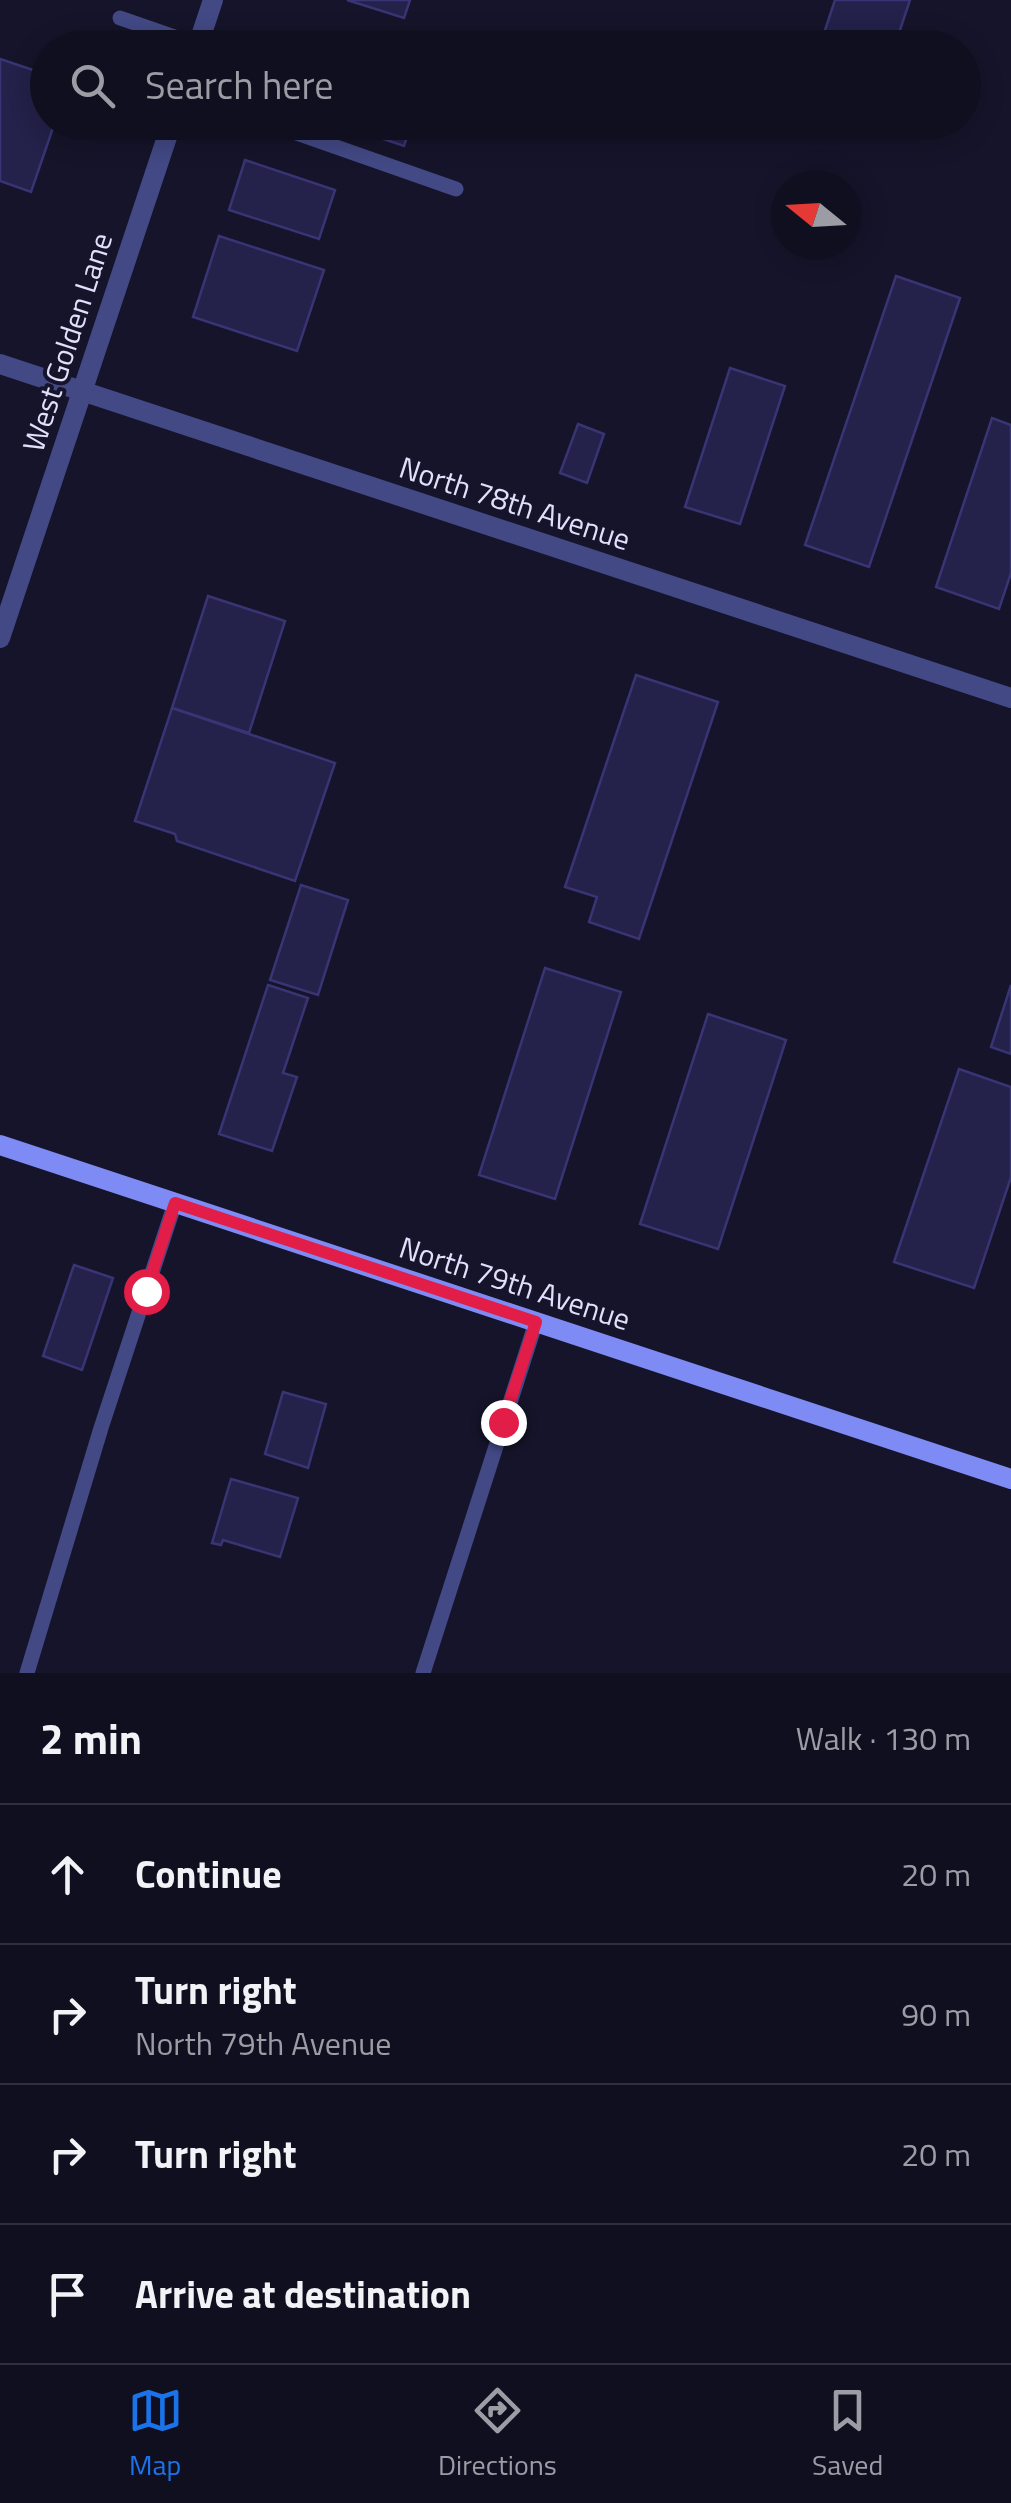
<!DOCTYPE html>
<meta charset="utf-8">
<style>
:root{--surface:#100f20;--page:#191829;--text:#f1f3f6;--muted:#9c9ca5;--line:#302f3e;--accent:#1a73e8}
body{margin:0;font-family:"Titillium Web",sans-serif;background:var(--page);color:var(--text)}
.compass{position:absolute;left:771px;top:170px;width:90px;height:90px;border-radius:50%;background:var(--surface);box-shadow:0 5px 25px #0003;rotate:288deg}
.stop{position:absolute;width:30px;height:30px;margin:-22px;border:8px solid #e11d48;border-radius:50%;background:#fff}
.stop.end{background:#e11d48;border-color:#fff;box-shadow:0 2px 10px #0008}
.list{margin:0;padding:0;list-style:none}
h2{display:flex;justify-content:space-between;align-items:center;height:130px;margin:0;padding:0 40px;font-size:42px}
h2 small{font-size:32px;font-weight:400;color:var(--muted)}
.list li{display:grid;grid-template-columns:65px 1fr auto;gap:30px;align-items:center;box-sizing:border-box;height:140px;padding:0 40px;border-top:2px solid var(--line)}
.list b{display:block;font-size:38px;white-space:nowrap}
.list p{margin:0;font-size:32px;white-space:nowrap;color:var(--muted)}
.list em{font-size:32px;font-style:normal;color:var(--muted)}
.icon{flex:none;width:55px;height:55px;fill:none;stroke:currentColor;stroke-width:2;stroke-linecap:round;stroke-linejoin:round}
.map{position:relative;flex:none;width:1011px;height:1673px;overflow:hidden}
.search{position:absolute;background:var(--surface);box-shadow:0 5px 25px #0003;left:30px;right:30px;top:30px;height:110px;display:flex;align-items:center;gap:25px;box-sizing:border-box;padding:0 35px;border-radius:55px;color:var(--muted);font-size:38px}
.sheet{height:690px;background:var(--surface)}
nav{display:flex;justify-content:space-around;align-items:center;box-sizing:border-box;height:140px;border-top:2px solid var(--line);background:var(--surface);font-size:28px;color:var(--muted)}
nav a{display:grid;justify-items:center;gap:5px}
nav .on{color:var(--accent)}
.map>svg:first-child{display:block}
</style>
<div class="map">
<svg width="1011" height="1673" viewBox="0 0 1011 1673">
<rect width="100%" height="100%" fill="#15142a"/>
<g fill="#24214a" stroke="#393574" stroke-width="2.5">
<polygon points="347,0 410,0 404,18"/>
<polygon points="835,0 910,0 894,48 819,48"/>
<polygon points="0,59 48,75 48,122 55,122 31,192 0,181"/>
<polygon points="333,122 412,122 404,146"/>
<polygon points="245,160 335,190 319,239 229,210"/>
<polygon points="219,236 324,270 297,351 193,317"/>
<polygon points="896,276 960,298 869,567 805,545"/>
<polygon points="730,368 785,386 740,524 685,507"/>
<polygon points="992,418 1011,425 1011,573 999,609 936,587"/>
<polygon points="578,424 604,434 587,483 560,473"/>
<polygon points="208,596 285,621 249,733 172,708"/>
<polygon points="636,675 718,702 639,939 589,922 597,897 565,887"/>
<polygon points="172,708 335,763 295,881 177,841 175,834 135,821"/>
<polygon points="301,885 348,900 318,995 270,980"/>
<polygon points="545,968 621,992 555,1199 479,1175"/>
<polygon points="268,985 308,998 283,1073 297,1077 272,1151 219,1134"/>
<polygon points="1011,985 1011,1054 991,1047"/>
<polygon points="708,1014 786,1040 718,1249 640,1224"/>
<polygon points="959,1069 1011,1087 1011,1177 974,1288 894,1262"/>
<polygon points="74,1265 113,1278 82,1370 43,1356"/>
<polygon points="283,1392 326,1404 308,1468 265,1454"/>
<polygon points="231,1479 298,1498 280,1557 223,1540 221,1545 212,1543"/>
</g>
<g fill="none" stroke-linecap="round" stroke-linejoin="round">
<g stroke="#434985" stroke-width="15">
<polyline points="120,18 198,45"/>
<polyline points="265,122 456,189"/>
<polyline points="27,1673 101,1428 175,1203"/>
<polyline points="423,1673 536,1322"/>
</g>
<g stroke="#434985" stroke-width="20">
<polyline points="197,48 213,0"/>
<polyline points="0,364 1011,698"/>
<polyline points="0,638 172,122"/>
</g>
<polyline stroke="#7f8bf4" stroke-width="20" points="0,1145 1011,1479"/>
</g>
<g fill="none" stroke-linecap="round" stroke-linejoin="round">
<polyline stroke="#e11d48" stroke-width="12" points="146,1291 175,1203 536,1322 503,1422"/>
</g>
<g text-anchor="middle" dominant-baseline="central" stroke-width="8" stroke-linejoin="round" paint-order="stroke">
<g font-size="30" fill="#e0e0fc" stroke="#15142a">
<text transform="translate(67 342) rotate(-72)">West Golden Lane</text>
<text transform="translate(515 503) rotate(18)">North 78th Avenue</text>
<text transform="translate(515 1283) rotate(18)">North 79th Avenue</text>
</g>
</g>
</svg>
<svg class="compass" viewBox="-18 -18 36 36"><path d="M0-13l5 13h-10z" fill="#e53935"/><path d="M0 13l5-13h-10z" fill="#9c9ca5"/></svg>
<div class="stop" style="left:146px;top:1291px"></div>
<div class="stop end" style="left:503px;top:1422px"></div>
<div class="search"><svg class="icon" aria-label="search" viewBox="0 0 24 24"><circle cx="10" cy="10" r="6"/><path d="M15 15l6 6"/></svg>Search here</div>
</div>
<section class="sheet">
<h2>2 min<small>Walk · 130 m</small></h2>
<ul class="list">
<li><svg class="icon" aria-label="ahead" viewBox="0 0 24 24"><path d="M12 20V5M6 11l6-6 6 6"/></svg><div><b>Continue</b></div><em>20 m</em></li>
<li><svg class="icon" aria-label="right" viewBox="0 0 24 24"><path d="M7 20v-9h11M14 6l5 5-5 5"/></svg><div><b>Turn right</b><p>North 79th Avenue</p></div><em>90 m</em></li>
<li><svg class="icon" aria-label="right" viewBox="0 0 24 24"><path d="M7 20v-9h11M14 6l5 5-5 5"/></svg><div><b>Turn right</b></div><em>20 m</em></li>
<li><svg class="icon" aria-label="arrive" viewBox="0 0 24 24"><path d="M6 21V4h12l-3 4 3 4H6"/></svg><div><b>Arrive at destination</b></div></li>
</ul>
</section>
<nav>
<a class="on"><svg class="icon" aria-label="map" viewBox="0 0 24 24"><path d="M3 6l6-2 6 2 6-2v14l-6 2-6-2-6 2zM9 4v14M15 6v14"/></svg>Map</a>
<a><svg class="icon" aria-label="directions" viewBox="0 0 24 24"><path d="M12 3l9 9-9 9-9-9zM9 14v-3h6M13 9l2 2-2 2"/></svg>Directions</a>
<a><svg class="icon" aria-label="saved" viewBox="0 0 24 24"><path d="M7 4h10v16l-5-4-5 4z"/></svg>Saved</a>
</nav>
